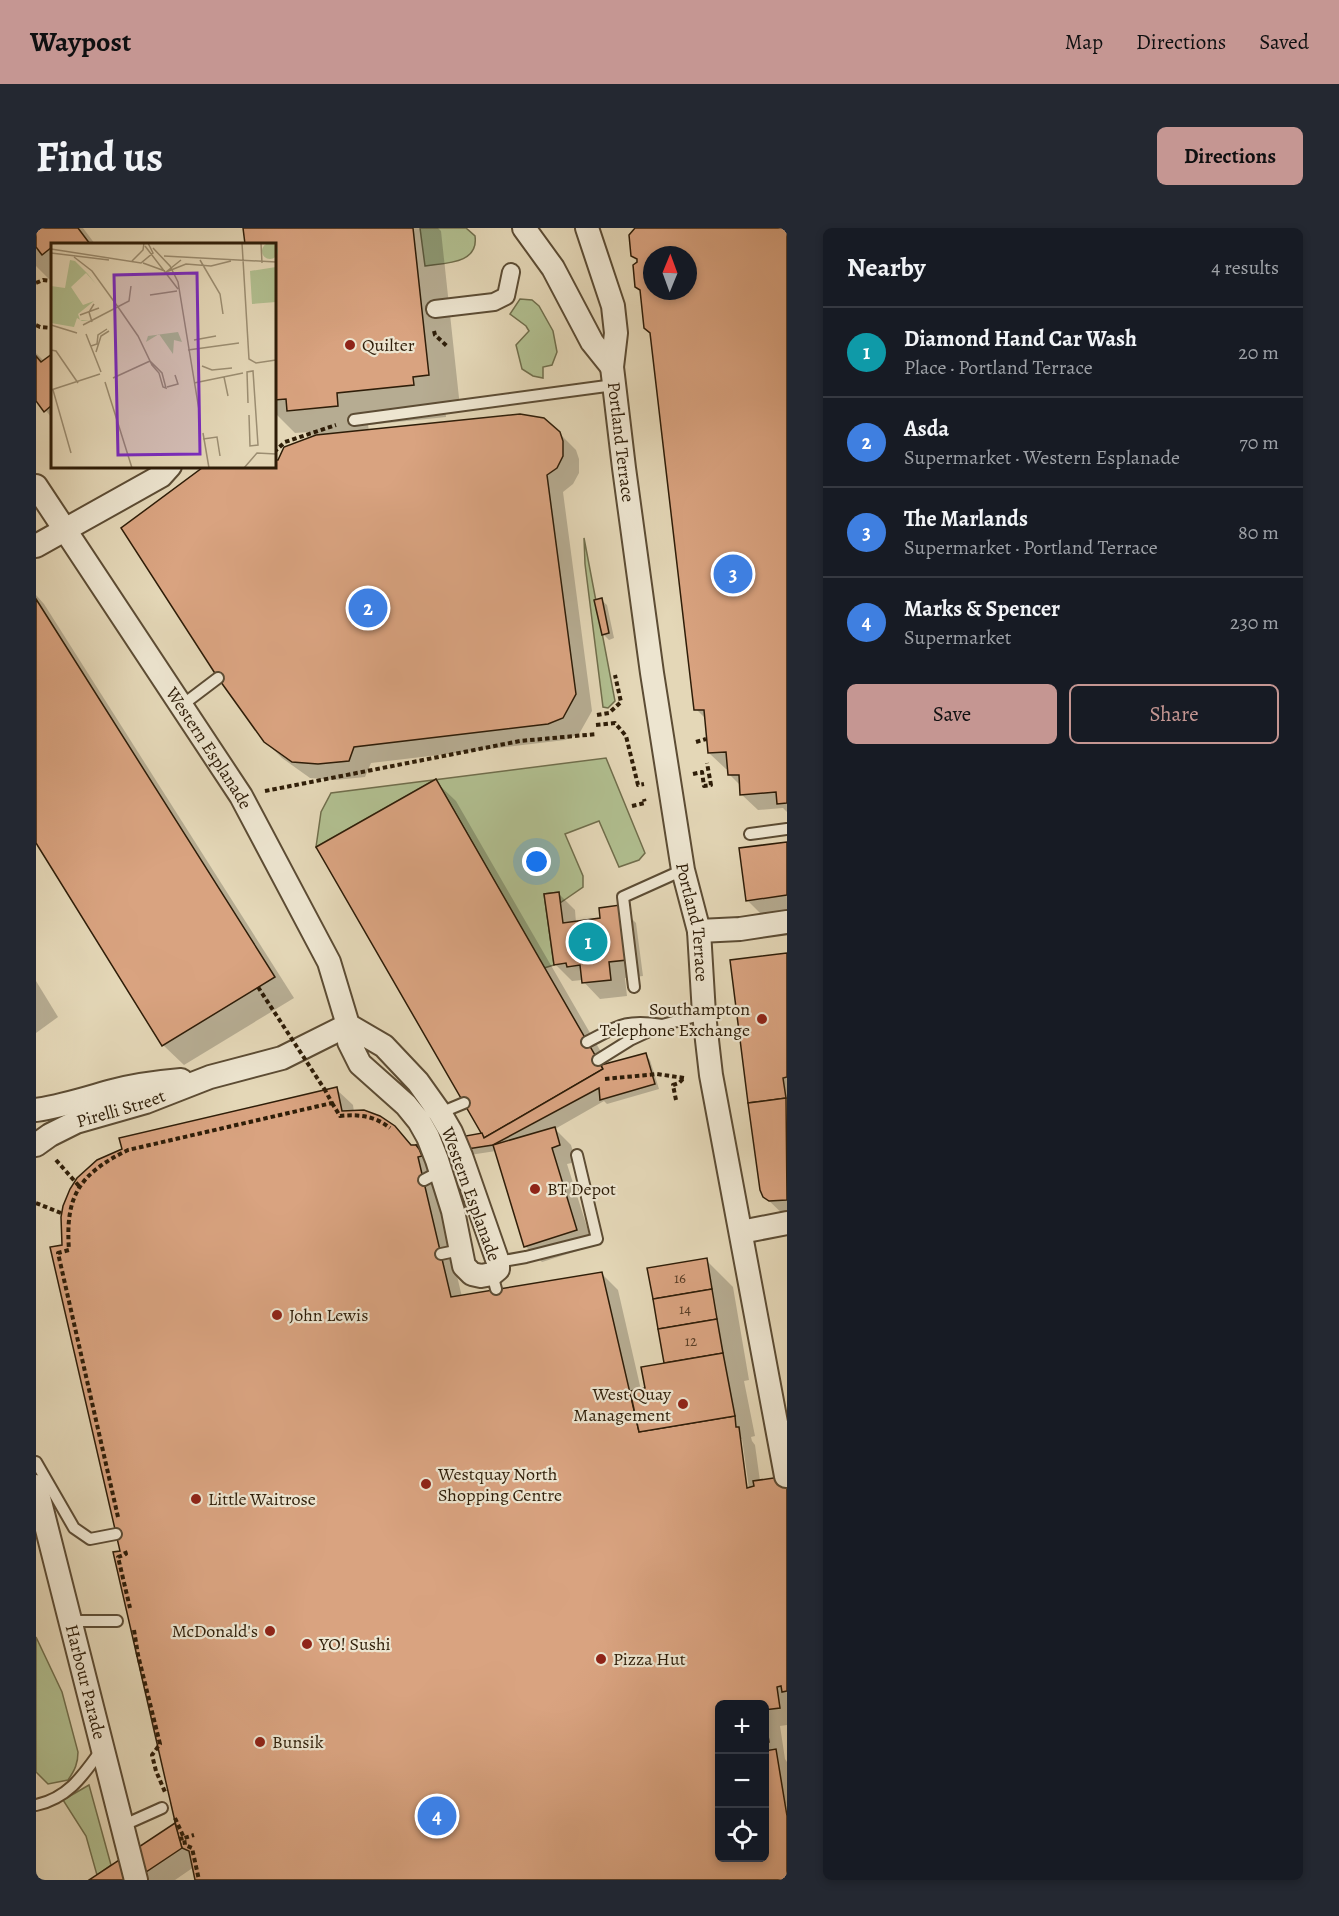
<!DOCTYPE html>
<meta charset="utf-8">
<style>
:root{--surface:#171b24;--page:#242831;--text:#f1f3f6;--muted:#9ea1a6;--line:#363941;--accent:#c59692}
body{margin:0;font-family:Alegreya,serif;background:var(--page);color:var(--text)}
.controls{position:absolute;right:18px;bottom:18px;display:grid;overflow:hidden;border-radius:9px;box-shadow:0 3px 9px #0003}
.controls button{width:54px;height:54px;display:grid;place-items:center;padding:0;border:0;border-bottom:2px solid var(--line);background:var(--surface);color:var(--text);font:30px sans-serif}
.compass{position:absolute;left:607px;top:18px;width:54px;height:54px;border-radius:50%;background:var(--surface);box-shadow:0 3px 9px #0003;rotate:1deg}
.you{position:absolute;left:501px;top:634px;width:21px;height:21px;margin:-15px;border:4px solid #fff;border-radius:50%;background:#1a73e8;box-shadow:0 0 0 9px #1a73e833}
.badge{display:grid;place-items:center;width:39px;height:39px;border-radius:50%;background:var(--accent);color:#fff;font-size:20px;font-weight:700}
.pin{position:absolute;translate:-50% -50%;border:3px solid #fff;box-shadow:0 2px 6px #0006}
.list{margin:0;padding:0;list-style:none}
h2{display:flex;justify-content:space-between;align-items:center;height:78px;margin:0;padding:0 24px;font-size:26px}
h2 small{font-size:20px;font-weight:400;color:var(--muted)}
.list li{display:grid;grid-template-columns:39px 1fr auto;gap:18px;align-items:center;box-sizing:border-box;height:90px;padding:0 24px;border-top:2px solid var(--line)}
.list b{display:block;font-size:22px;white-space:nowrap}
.list p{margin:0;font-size:20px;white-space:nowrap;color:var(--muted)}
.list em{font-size:20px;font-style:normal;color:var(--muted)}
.actions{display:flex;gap:12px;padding:18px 24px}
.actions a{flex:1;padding:14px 0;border:2px solid var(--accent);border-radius:9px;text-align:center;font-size:21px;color:var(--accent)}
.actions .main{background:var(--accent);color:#111}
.icon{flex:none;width:33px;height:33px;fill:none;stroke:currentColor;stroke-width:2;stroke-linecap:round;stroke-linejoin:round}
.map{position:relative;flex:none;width:751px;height:1652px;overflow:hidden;border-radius:9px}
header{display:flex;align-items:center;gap:36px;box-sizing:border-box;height:84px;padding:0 30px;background:var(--accent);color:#111}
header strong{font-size:28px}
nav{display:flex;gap:33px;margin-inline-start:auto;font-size:21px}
.intro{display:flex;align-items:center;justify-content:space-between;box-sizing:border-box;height:144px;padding:0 36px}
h1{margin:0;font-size:42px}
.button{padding:15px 27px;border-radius:9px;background:var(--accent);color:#111;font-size:21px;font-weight:700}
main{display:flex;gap:36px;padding:0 36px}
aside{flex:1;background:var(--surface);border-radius:9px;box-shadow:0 3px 9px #0003}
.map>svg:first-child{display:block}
</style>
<header>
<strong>Waypost</strong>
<nav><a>Map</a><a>Directions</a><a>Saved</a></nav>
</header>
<div class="intro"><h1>Find us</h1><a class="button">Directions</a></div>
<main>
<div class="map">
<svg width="751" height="1652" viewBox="0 0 751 1652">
<rect width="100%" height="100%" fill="#e4d7b7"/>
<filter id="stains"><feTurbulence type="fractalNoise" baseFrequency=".00333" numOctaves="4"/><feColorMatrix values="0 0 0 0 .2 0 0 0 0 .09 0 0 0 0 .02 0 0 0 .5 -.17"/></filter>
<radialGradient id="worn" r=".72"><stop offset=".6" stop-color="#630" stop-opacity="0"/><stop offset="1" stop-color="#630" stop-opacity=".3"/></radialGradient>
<g fill="#b1bf90" stroke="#706e4c" stroke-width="1.5">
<path d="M384,0H430L439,8C443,36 409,35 389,38Z"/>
<polygon points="484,71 496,72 503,78 517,103 521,124 516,137 507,139 507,150 497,148 486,141 480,117 493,103 490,98 474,86"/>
<polygon points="548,310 579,473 572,480 567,479 549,336"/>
<polygon points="570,530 609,625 603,632 583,639 563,593 529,606 547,648 547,659 524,675 523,664 508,666 518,737 508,740 400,551 280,619 285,584 295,565"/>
<path d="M0,1409L26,1464L42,1524C42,1535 39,1542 32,1552L12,1556L0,1544Z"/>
<polygon points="53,1557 75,1637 61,1647 50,1608 27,1572"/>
</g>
<g fill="#0003" fill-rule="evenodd">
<polygon points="0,0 47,0 59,16 16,16 16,51 14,52 0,38"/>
<polygon points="209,0 402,0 405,3 424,179 409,180 410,189 332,197 333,203 523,205 540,222 543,231 543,245 537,256 527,264 556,483 543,506 529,512 335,535 329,549 299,552 274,550 246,530 229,513 166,241 191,238 238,238 243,233 279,209 273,204 259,205 238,184 238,16 210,16"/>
<path d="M601,0H751V584L747,580L722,582L705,566V558L693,546V541H690L673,525L670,491L660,481L616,106L602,33L597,27ZM616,27H652V63H616Z"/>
<polygon points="0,125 8,133 16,127 16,190 0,171"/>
<polygon points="0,367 8,376 258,770 148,837 127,817 0,612"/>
<polygon points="565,372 571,377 578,410 573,412 567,406"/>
<path d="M399,553L420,573L572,836L609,827L614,832L623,861L571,876L568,873L519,901L535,917L540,934L531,936L557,1018L506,1034L489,1018L460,923L394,933L426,1069L566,1046L582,1062L605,1162L611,1161L630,1136L613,1042L670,1032L697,1059L713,1152L708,1153L719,1208L715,1209L716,1213L719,1217L724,1253L751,1249V1497L744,1498L749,1531L751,1534V1652H161L158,1639L139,1652H56L141,1596L86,1324L28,1018L300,861L317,877L318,884L358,900L377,919L448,906ZM703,1211H706L714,1267H711ZM684,1476H728V1630H684Z"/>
<polygon points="751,615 751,690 732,693 711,672"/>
<polygon points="522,665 539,682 540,695 566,692 584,679 600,695 607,748 589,750 591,768 564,771 546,752 536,753 519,736"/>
<polygon points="751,727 751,990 728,968"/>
<polygon points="0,753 22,789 0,805"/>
</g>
<g fill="#d9a380" stroke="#2e1d08" stroke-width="1.5" fill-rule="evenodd">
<polygon points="0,0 42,0 54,16 16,16 16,19 6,27 0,19"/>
<polygon points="207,0 377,0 393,147 377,149 378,157 301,165 302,178 251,183 250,171 238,172 238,16 209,16"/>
<path d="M599,0H751V575L741,576L740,564L704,567L703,547H692L690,524L672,525L668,482H658L614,105L608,100L604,62L599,59L597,37L601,34V31L595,28L593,7ZM616,27H652V63H616Z"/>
<polygon points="16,126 16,177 8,184 0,173 0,128 5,134"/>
<polygon points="484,186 508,190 524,204 527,213 527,228 521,240 511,247 540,466 527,490 512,496 318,519 313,533 282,536 256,534 228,514 182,450 85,300 166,240 238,238 238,232 242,232 248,219 280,207"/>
<polygon points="566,370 573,405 566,407 558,372"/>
<polygon points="0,371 239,749 126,818 0,615"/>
<polygon points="400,551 567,841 448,910 280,619"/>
<polygon points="751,614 751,667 710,673 703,620"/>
<polygon points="523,664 527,695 564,690 563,680 584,677 591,732 573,734 575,752 546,755 544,737 531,739 530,735 518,737 508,666"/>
<polygon points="751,725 751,849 747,850 750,870 712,875 694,732"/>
<polygon points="610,825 619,856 564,872 563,860 457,917 386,928 380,917 446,905 448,910 567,841 565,837"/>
<polygon points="301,859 306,883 328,882 344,888 359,898 375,917 380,917 383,921 386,928 382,929 415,1069 566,1044 603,1204 699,1188 700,1199 703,1199 711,1260 718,1258 717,1253 751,1248 751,1463 746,1464 745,1458 741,1459 744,1480 728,1482 728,1476 684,1476 684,1630 728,1630 728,1518 729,1523 740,1521 751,1588 751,1652 159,1652 153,1623 146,1620 143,1611 77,1324 84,1323 14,1019 26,1017 25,989 27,978 34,961 41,950 61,932 86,921 83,910"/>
<polygon points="750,870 751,972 733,973 727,969 724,962 712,875"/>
<polygon points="519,899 524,917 516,920 541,1002 488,1019 457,917"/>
<polygon points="671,1030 676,1061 617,1071 611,1040"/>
<polygon points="676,1061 681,1091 622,1101 617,1071"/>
<polygon points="681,1091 687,1125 628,1135 622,1101"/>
<polygon points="687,1125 699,1188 603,1204 594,1163 609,1160 605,1139"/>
<polygon points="728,1482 733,1514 728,1514"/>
<polygon points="139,1595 146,1620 98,1652 53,1652"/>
</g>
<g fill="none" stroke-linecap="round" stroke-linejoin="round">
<defs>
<g id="service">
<polyline points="318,192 578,157"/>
<polyline points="145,478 182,450"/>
<polyline points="714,606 751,601"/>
<polyline points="598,759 587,669 647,642"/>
<path d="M551,814C582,798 590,791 626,797"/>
<polyline points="562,832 594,812 626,797 668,786"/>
<polyline points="404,885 428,875"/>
<polyline points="388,952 405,943"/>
<polyline points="405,1026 424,1022"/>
<polyline points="462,1034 490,1029 561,1011 541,927"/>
<polyline points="456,1046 460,1061"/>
<polyline points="0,1234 38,1300 54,1311 80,1306"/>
<polyline points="34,1393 81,1393"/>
<path d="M0,1577C33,1570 48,1546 66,1521"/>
<polyline points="88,1597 126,1580"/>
</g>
<polyline id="pedestrian" points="399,81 458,74 470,68 475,44"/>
<g id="minor">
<polyline points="488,0 517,40 556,114 576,139"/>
<path id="s1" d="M551,0L577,78L580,105L576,139L588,240L616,445L647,642L663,703L668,786L675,847L750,1248"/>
<path id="s2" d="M0,258L205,568L293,734L312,797L313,814L324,836L370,877L383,893L392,909L401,932L417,983L428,1038L436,1046L445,1048L456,1046L462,1041V1034L425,928L415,904L404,885L382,854L348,818L312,797"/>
<polyline points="0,318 125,248 134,238"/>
<polyline points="663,703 704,701 751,694"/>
<path d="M0,882C27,878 51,870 76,863C99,857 122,854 145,852"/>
<path id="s3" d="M0,917L14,907L40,894L110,874L174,849L246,830L312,797"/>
<polyline points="705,1004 751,995"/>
<path id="s4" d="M0,1258L100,1652"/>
</g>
</defs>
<use href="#service" stroke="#5c4c34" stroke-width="14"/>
<use href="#pedestrian" stroke="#5c4c34" stroke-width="20"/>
<use href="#minor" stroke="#5c4c34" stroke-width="26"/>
<g stroke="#2e1d08" stroke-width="4" stroke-dasharray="4.5 3" stroke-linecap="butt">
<polyline points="0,55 7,52 16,53"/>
<polyline points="0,97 4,99 16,100"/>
<polyline points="398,103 399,107 412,119"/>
<polyline points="238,224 249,214 300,197"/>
<polyline points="561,487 573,485 585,474 579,447"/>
<polyline points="560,497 579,495 590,508 602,557 608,556"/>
<polyline points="660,514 670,511"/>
<polyline points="657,546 666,544 668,558 675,557 671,535"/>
<polyline points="229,563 484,513 561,506"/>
<polyline points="596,578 609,575 608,571"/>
<polyline points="569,851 621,846 648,850"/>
<polyline points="640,872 637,857 643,855 648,850"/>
<path d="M296,875L304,888C323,886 339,888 354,900"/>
<polyline points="20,932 43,958"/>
<polyline points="0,975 25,985"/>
<path d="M82,1289L22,1025L33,1022C29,968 43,946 92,922L296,875L289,862"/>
<polyline points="89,1323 90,1326 82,1329 94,1380"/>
<polyline points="98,1402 102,1427 124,1516 116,1527 120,1543 129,1564"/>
<polyline points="139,1590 148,1610 158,1607"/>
<polyline points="143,1611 148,1610 149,1617 156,1620 163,1652"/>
</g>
<use href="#service" stroke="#ede5d0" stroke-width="10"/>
<use href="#pedestrian" stroke="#ede5d0" stroke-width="16"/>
<use href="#minor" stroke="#ede5d0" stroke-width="22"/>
<polyline stroke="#2e1d08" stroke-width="4" stroke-dasharray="4.5 3" stroke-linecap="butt" points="222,759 289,862"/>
</g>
<g fill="#8f2418" stroke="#ede5d0" stroke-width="2">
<circle cx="314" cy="117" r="6"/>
<circle cx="726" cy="791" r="6"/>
<circle cx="499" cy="961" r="6"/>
<circle cx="241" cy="1087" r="6"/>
<circle cx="647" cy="1176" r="6"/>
<circle cx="390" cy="1256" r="6"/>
<circle cx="160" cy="1271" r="6"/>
<circle cx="234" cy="1403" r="6"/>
<circle cx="271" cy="1416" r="6"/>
<circle cx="565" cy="1431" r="6"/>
<circle cx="224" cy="1514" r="6"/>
</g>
<g text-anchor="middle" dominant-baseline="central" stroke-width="4.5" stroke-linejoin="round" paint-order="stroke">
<g font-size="15" fill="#593e26">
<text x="644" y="1050">16</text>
<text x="649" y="1081">14</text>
<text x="655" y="1113">12</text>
</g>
<g font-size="18" fill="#2e1d08" stroke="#ede5d0" text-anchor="start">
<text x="326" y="117">Quilter</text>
<text x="714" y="781" text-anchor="end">Southampton<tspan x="714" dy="21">Telephone Exchange</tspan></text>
<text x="511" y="961">BT Depot</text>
<text x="253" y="1087">John Lewis</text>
<text x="635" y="1166" text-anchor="end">West Quay<tspan x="635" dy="21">Management</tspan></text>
<text x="402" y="1246">Westquay North<tspan x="402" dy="21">Shopping Centre</tspan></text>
<text x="172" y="1271">Little Waitrose</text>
<text x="222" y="1403" text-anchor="end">McDonald's</text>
<text x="283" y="1416">YO! Sushi</text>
<text x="577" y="1431">Pizza Hut</text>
<text x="236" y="1514">Bunsik</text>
</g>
<g font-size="18" fill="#2e1d08" stroke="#ede5d0">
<text stroke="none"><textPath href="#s1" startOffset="219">Portland Terrace</textPath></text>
<text stroke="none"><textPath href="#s2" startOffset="314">Western Esplanade</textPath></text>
<text stroke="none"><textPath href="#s1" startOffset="705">Portland Terrace</textPath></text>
<text stroke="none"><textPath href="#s3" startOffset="93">Pirelli Street</textPath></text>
<text transform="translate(435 966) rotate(70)">Western Esplanade</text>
<text stroke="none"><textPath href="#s4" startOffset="202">Harbour Parade</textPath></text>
</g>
</g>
<g transform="translate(15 15)">
<rect width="225" height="225" fill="#e4d7b7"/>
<path d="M211 8a8 8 0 1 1 16 0a8 8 0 1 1-16 0ZM19,17L24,18L36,30L45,41L35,30L20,44L32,62L43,58L27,71L29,77H39L31,78L26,75L23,84L0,80V43L14,45ZM225,24V59L201,61L199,28ZM127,89L131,99L123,97L122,111L108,91L95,99L97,93Z" fill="#b1bf90"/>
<path fill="none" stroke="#9b8d71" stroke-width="1.5" d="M191,0L198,116L205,120L225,117M210,0L211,20M94,3L127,46M102,5L119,23L127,39L148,167M0,6L90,20L102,10L97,0M0,10L58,17M113,13L225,19M23,14L41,28L67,64L87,93L101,122L108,130L112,144L115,145L111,130L99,118M149,17L169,51L172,71M81,18L92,7L93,0M92,20L114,28M115,29L135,21L160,23L180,18M115,29L130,17M99,52L126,48M29,72L48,65M41,79L38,69L43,61M0,82L26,90M32,82L78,58L80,43M35,91L50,129M143,97L165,93M40,103L46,101L47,92L56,86M0,107L5,108L27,140M137,107L188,100M45,109L50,93L58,88M151,123L161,127L181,125M173,134L177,153M62,135L99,118M54,139L81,225M143,140L192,130M116,144L127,141L124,132M0,147L49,131M2,147L20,210M197,160L196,129L202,128L207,202L199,203L198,172M152,190L158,225M152,196L166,194L169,213M193,225L206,210L225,211"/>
<path fill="#7b2cbf" fill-opacity="0.15" stroke="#7b2cbf" stroke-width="3" d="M146,30L149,211L67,212L63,32Z"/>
<rect width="225" height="225" fill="none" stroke="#2e1d08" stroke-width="3"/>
</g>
<rect width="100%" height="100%" filter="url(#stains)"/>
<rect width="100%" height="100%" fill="url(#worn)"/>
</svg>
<div class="controls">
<button>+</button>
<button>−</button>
<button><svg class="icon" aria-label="locate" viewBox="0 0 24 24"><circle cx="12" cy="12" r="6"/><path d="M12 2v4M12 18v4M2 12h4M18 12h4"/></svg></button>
</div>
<svg class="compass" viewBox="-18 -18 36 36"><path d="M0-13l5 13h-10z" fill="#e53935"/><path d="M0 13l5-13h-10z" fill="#9ea1a6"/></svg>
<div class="you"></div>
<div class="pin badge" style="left:552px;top:714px;background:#0f9aa8">1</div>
<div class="pin badge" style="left:332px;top:380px;background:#3f7fe0">2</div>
<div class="pin badge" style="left:697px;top:346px;background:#3f7fe0">3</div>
<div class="pin badge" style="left:401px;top:1588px;background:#3f7fe0">4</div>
</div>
<aside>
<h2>Nearby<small>4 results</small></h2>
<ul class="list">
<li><span class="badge" style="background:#0f9aa8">1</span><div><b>Diamond Hand Car Wash</b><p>Place · Portland Terrace</p></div><em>20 m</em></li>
<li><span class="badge" style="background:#3f7fe0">2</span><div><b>Asda</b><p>Supermarket · Western Esplanade</p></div><em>70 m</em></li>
<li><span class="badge" style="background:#3f7fe0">3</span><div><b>The Marlands</b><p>Supermarket · Portland Terrace</p></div><em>80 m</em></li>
<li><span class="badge" style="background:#3f7fe0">4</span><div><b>Marks &amp; Spencer</b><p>Supermarket</p></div><em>230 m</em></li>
</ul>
<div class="actions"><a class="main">Save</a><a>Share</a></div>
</aside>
</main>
